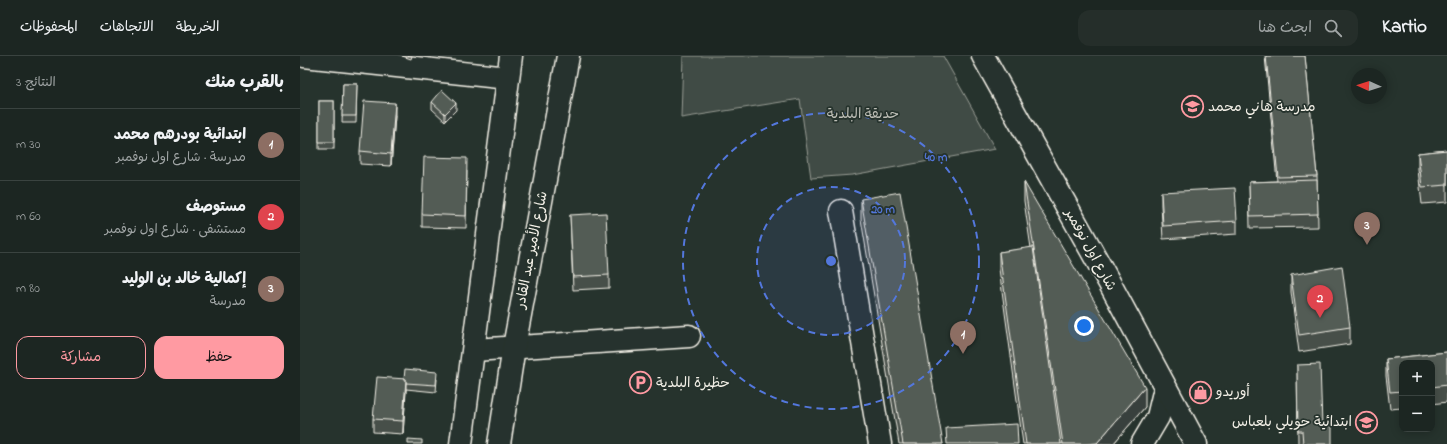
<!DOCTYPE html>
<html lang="ar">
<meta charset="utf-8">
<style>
:root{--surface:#1c2622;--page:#252e2a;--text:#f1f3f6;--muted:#a0a5a5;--line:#3a4340;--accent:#ff9aa2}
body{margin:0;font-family:"Indie Flower","Playpen Sans Arabic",sans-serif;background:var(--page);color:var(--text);direction:rtl}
.controls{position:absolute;right:12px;bottom:12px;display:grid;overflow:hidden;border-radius:8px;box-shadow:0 2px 10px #0003}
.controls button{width:36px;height:36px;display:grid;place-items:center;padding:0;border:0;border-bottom:1px solid var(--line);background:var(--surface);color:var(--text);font:20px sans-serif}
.compass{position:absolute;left:1051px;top:12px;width:36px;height:36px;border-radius:50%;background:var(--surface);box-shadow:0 2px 10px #0003;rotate:273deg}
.you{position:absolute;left:784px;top:270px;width:14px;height:14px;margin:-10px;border:3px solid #fff;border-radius:50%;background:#1a73e8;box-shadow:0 0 0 6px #1a73e833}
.badge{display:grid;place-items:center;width:26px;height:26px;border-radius:50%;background:var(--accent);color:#fff;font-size:13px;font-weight:700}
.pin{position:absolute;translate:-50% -33px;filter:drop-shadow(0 1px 2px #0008)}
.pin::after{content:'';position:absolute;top:21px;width:14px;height:12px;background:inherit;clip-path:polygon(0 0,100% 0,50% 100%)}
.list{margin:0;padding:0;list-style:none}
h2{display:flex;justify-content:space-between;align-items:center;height:52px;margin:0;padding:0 16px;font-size:17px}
h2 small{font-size:13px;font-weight:400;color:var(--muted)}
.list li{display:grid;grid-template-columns:26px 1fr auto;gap:12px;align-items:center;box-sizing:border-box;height:72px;padding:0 16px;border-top:1px solid var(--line)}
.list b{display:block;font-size:15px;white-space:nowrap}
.list p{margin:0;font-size:13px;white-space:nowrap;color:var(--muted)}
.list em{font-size:13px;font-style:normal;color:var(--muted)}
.actions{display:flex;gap:8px;padding:12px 16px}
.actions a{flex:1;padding:9px 0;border:1px solid var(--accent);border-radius:12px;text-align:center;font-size:14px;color:var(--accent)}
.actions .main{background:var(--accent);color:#111}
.icon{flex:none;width:22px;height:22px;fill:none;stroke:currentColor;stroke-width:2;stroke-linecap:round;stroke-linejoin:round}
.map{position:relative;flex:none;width:1147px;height:388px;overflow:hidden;direction:ltr}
header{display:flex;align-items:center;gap:24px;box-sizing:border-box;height:56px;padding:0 20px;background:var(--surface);border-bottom:1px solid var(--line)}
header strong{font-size:19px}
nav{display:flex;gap:22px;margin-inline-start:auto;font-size:14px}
.search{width:280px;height:36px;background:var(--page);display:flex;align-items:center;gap:10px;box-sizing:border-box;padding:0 14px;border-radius:12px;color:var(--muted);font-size:15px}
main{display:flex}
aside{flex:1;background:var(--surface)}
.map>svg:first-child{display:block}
</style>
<header>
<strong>Kartio</strong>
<div class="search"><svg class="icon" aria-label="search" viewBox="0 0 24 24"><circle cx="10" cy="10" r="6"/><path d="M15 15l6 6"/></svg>ابحث هنا</div>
<nav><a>الخريطة</a><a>الاتجاهات</a><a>المحفوظات</a></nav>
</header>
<main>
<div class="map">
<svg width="1147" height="388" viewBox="0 0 1147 388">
<rect width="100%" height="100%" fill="#26332d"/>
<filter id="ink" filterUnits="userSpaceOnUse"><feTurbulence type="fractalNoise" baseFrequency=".025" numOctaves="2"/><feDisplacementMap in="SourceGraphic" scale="8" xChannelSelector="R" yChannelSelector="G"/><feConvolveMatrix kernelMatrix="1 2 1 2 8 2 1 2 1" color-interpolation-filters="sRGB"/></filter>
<g filter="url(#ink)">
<polygon fill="#414b45" stroke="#9a9e96" points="383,0 643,0 695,93 552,119 511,122 500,43 381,62"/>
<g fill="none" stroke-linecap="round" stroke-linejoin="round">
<defs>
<g id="minor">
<polyline points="4,0 208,22"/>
<polyline points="541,155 580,388"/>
<polyline points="174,294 389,280"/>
<polyline points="161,388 211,0"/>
<polyline points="199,388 214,291 268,0"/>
<polyline points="842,388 858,361 865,332"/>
</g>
<polyline id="secondary" points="683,0 809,226 896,388"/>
</defs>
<use href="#minor" stroke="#f4f1e8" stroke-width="25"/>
<use href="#secondary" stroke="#f4f1e8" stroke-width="25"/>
<use href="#minor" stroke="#26332d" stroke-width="22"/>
<use href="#secondary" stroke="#26332d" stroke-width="22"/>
</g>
<g fill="#474f49" stroke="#f4f1e8">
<polygon points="102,0 112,0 111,3"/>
<polygon points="965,0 1005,0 1017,120 1018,171 950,172 949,126 977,125"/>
<polygon points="43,28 57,28 56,67 42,67"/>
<rect x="19" y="45" width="15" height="48"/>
<polygon points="132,46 156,54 145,65 132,53"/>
<polygon points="95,60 91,110 60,108 60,95"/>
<polygon points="1147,94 1147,146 1122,148 1118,114 1118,97"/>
<polygon points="167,115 166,172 122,171 122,158"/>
<polygon points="724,126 845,351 813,388 723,388 699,213 699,196 731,192 724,145"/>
<polygon points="861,136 937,165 937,178 863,183 861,149"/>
<polygon points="561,143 643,388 599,388 561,163"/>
<polygon points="270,159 309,219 309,232 273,234"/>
<polygon points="991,219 1050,271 1050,288 999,296 991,236"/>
<polygon points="1147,296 1147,346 1132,348 1132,307 1102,307 1102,352 1090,353 1086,320 1086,303"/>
<polygon points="997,309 1022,370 1032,388 998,388"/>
<polygon points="104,323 137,323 136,336 106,333 103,378 73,376 73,363"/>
</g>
<g fill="#39403c" stroke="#f4f1e8">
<polygon points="95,47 95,60 91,110 91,98"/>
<polygon points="156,47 156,54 145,65 145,58"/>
<polygon points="106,323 106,336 103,378 103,365"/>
<polygon points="845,331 845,351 813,388 797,388 797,387"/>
</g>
<g fill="#525c55" stroke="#f4f1e8">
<polygon points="966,0 1005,0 1017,120 978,121"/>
<polygon points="43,28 57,28 56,60 42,60"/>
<polygon points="142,34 156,47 145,58 132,46"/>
<rect x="19" y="45" width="15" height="41"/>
<polygon points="64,45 95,47 91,98 60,95"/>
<polygon points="1147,94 1147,129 1122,131 1118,97"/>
<polygon points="124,101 167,102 166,160 122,158"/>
<polygon points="1017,124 1018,158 950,160 949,126"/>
<polygon points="724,126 845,331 797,387 786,388 763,388"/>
<polygon points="935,132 937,165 863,170 861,136"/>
<polygon points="600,136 643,388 603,388 561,143"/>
<polygon points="306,157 309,219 273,221 270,159"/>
<polygon points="733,191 761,388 726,388 699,196"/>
<polygon points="1042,210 1050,271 999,279 991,219"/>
<polygon points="1147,296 1147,329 1132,331 1132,307 1102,307 1102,335 1090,336 1086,303"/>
<polygon points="1020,308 1022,370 1032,370 1032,388 1003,388 1002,375 998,375 997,309"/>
<polygon points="105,313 137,316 136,329 106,327 106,323 104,323"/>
<polygon points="77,321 106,323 103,365 73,363"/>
<polygon points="717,368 718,388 647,388 646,372"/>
<polygon points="108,383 122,384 122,388 108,388"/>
</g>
</g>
<circle cx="531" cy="205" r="74" fill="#5377dc" fill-opacity=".12"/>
<g fill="none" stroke="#5377dc" stroke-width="2" stroke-dasharray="7 5">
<circle cx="531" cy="205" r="74"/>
<circle cx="531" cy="205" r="148"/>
</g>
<defs>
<symbol id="school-ring" viewBox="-11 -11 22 22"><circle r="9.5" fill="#26332d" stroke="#ff9aa2" stroke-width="1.5"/><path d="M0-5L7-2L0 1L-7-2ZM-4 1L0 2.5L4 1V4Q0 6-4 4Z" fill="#ff9aa2"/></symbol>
<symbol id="parking-ring" viewBox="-11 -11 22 22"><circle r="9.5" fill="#26332d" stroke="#ff9aa2" stroke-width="1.5"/><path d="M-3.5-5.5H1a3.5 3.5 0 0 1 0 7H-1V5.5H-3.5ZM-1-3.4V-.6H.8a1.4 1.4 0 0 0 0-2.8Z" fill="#ff9aa2"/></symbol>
<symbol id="shop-ring" viewBox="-11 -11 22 22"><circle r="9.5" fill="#26332d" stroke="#ff9aa2" stroke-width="1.5"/><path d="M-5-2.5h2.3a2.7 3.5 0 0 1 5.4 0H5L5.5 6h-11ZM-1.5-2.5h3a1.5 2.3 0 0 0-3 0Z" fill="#ff9aa2"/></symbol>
</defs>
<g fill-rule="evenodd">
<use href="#school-ring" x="880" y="38" width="25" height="25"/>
<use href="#parking-ring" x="328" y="314" width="25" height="25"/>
<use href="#shop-ring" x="888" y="324" width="25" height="25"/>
<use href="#school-ring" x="1054" y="354" width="25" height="25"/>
</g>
<g text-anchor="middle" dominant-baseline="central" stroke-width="3.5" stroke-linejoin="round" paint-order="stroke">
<g font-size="14" fill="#f4f1e8" stroke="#26332d" text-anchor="start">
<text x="908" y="51">مدرسة هاني محمد</text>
<text x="356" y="327">حظيرة البلدية</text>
<text x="916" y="336">أوريدو</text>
<text x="1052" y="366" text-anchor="end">ابتدائية حويلي بلعباس</text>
</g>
<g font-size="14" fill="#bebfb7" stroke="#26332d">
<text x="563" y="58">حديقة البلدية</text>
</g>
<g font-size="14" fill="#f4f1e8" stroke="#26332d">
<text transform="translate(232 194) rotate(-79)">شارع الأمير عبد القادر</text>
<text transform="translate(790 194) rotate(61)">شارع اول نوفمبر</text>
</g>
</g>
<circle cx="531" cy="205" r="6" fill="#5377dc" stroke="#26332d" stroke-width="2"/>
<g font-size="12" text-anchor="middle" font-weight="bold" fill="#5377dc" stroke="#26332d" stroke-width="3.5" stroke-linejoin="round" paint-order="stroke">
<text x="636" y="105">40 m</text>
<text x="583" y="157">20 m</text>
</g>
</svg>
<div class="controls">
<button>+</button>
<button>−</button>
</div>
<svg class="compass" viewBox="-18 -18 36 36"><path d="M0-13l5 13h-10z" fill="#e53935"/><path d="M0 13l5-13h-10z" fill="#a0a5a5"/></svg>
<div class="you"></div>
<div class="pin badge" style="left:663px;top:298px;background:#8d6e63">1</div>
<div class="pin badge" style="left:1020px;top:262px;background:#e0444e">2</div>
<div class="pin badge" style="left:1067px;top:189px;background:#8d6e63">3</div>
</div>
<aside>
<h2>بالقرب منك<small>النتائج: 3</small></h2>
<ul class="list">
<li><span class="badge" style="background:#8d6e63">1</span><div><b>ابتدائية بودرهم محمد</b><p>مدرسة · شارع اول نوفمبر</p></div><em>30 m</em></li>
<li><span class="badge" style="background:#e0444e">2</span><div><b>مستوصف</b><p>مستشفى · شارع اول نوفمبر</p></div><em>60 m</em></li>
<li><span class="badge" style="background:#8d6e63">3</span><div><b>إكمالية خالد بن الوليد</b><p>مدرسة</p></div><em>80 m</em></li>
</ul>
<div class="actions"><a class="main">حفظ</a><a>مشاركة</a></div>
</aside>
</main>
